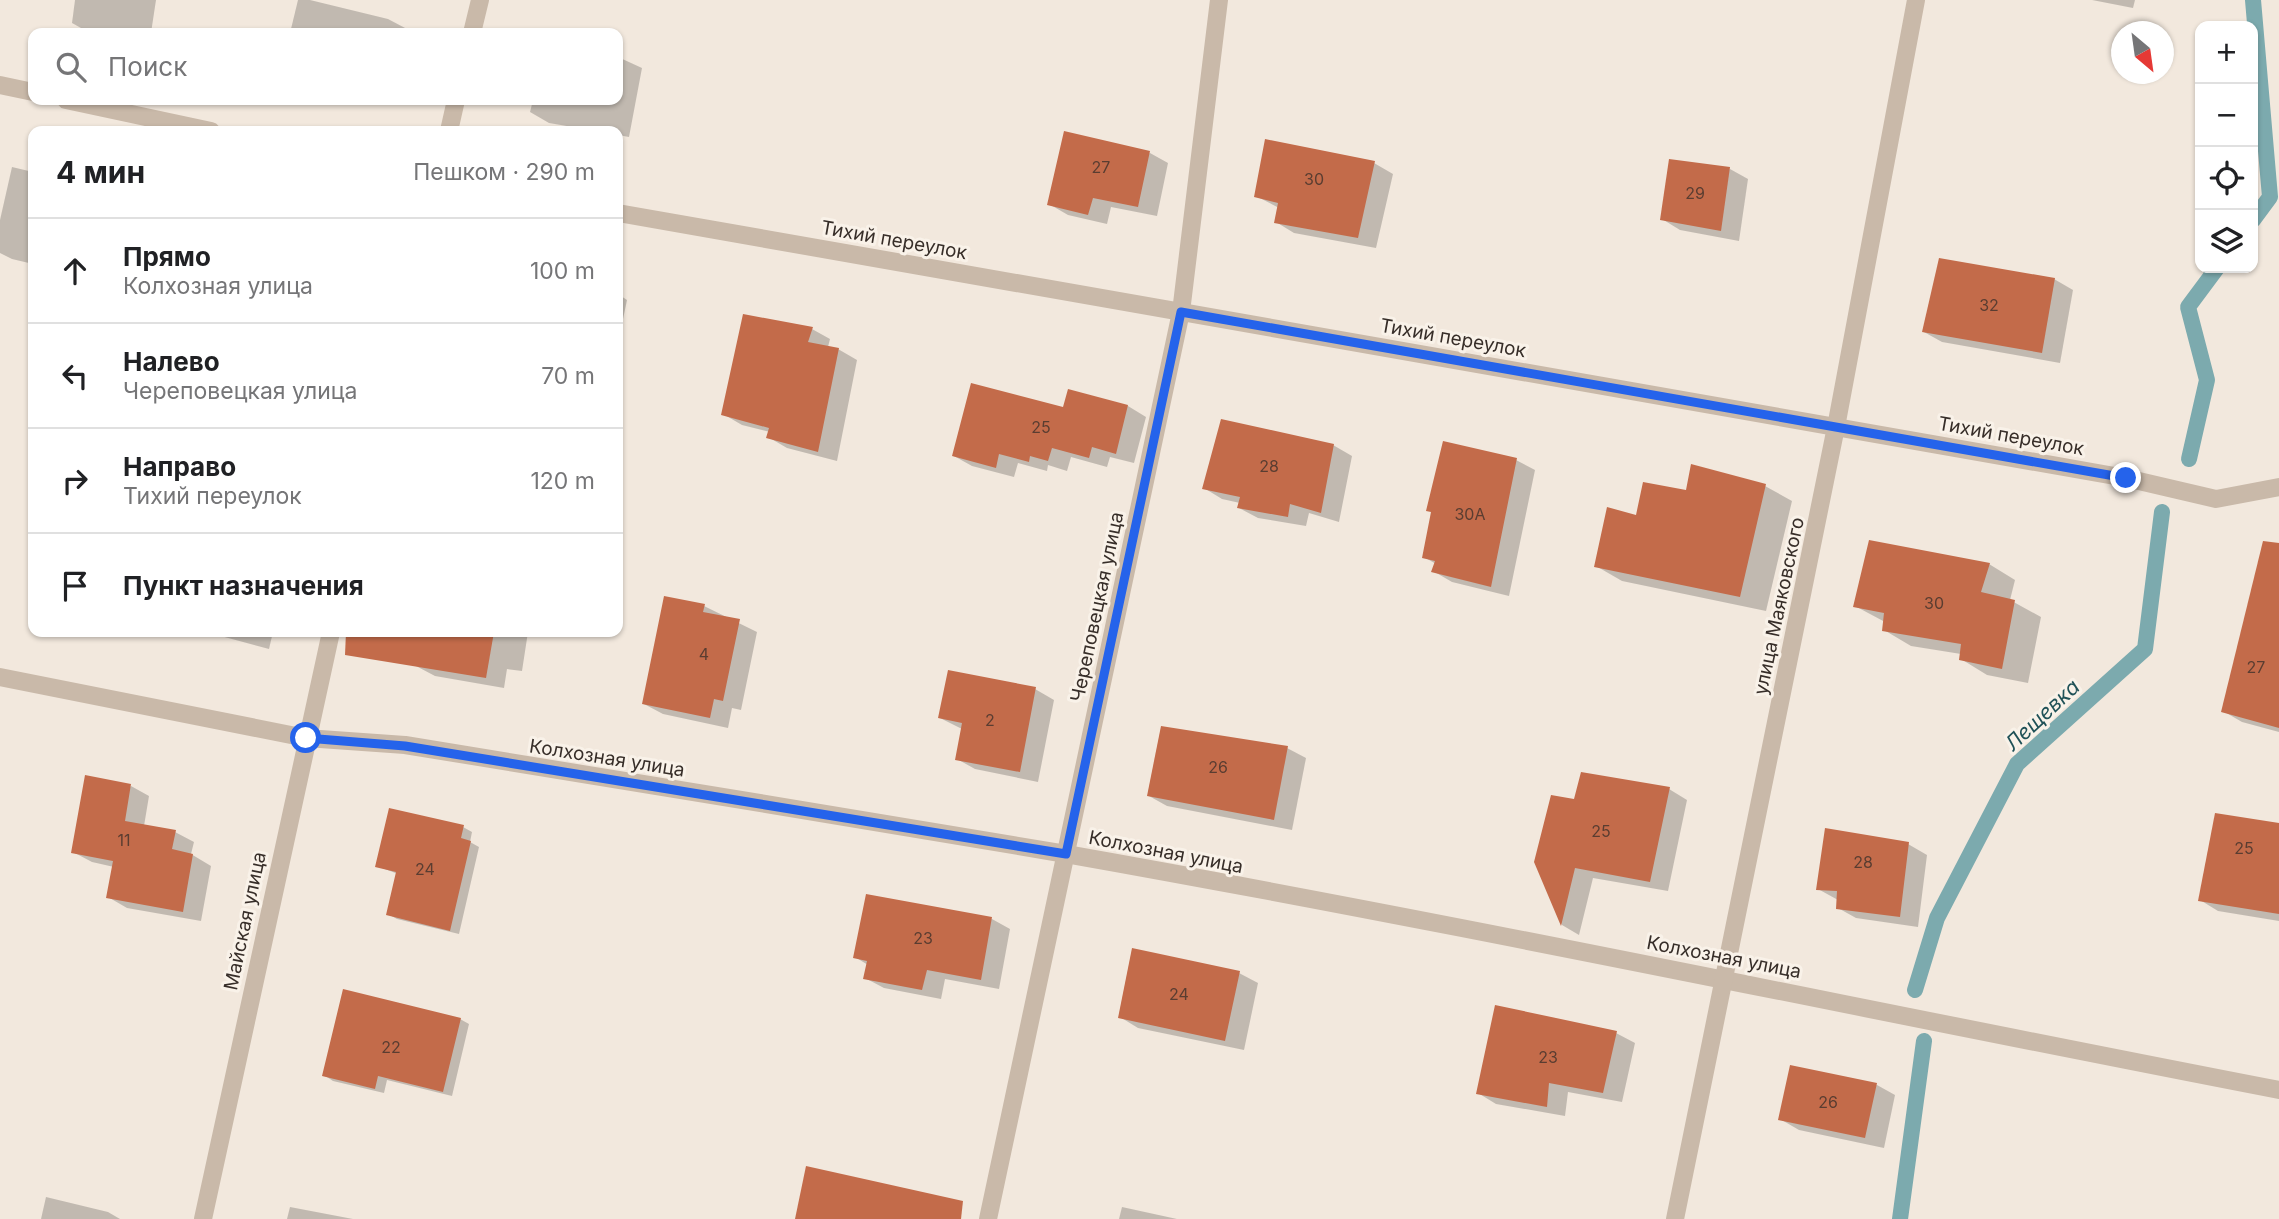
<!DOCTYPE html>
<html lang="ru">
<meta charset="utf-8">
<style>
:root{--surface:#fff;--page:#f2f2f2;--text:#202124;--muted:#757577;--line:#e0e0e0}
body{margin:0;font-family:Inter,sans-serif;background:var(--page);color:var(--text)}
.controls{position:absolute;right:21px;top:21px;display:grid;overflow:hidden;border-radius:14px;box-shadow:0 2px 5px #0004}
.controls button{width:63px;height:63px;display:grid;place-items:center;padding:0;border:0;border-bottom:2px solid var(--line);background:var(--surface);color:var(--text);font:35px sans-serif}
.compass{position:absolute;left:2111px;top:21px;width:63px;height:63px;border-radius:50%;background:var(--surface);box-shadow:0 2px 5px #0004;rotate:151deg}
.stop{position:absolute;width:21px;height:21px;margin:-16px;border:5px solid #2563eb;border-radius:50%;background:#fff}
.stop.end{background:#2563eb;border-color:#fff;box-shadow:0 2px 7px #0008}
.list{margin:0;padding:0;list-style:none}
h2{display:flex;justify-content:space-between;align-items:center;height:91px;margin:0;padding:0 28px;font-size:30px}
h2 small{font-size:23px;font-weight:400;color:var(--muted)}
.list li{display:grid;grid-template-columns:46px 1fr auto;gap:21px;align-items:center;box-sizing:border-box;height:105px;padding:0 28px;border-top:2px solid var(--line)}
.list b{display:block;font-size:26px;white-space:nowrap}
.list p{margin:0;font-size:23px;white-space:nowrap;color:var(--muted)}
.list em{font-size:23px;font-style:normal;color:var(--muted)}
.icon{flex:none;width:38px;height:38px;fill:none;stroke:currentColor;stroke-width:2;stroke-linecap:round;stroke-linejoin:round}
.map{position:relative;flex:none;width:2279px;height:1219px;overflow:hidden}
.search{position:absolute;background:var(--surface);box-shadow:0 2px 5px #0004;left:28px;top:28px;width:595px;height:77px;display:flex;align-items:center;gap:18px;box-sizing:border-box;padding:0 24px;border-radius:14px;color:var(--muted);font-size:26px}
.panel{position:absolute;background:var(--surface);box-shadow:0 2px 5px #0004;left:28px;top:126px;width:595px;height:511px;border-radius:14px}
.map>svg:first-child{display:block}
</style>
<div class="map">
<svg width="2279" height="1219" viewBox="0 0 2279 1219">
<rect width="100%" height="100%" fill="#f2e8dd"/>
<g fill="#0003">
<polygon points="75,0 156,0 151,33 90,33 72,23"/>
<polygon points="298,0 310,0 388,19 407,29 406,33 290,33"/>
<polygon points="2092,0 2135,0 2133,8"/>
<polygon points="618,57 642,68 629,137 618,135 618,131 596,131 549,123 530,112 533,100 618,100"/>
<polygon points="1150,153 1168,163 1157,216 1111,207 1107,224 1068,215 1049,204"/>
<polygon points="1374,163 1393,174 1376,248 1294,233 1276,222 1279,208 1256,196"/>
<polygon points="12,167 33,172 33,264 12,259 0,253 0,220"/>
<polygon points="1730,169 1748,179 1739,241 1680,230 1662,219"/>
<polygon points="2054,279 2073,290 2060,363 1942,342 1924,332"/>
<polygon points="618,294 627,300 618,343"/>
<polygon points="812,329 830,339 828,347 838,349 857,360 837,461 787,448 768,437 770,432 742,425 723,414"/>
<polygon points="1070,391 1128,406 1146,417 1134,463 1110,457 1107,467 1071,457 1067,471 1048,465 1047,471 1018,463 1014,477 972,466 954,456 1065,410"/>
<polygon points="1333,445 1352,456 1339,522 1309,513 1306,526 1258,518 1239,508 1240,503 1222,499 1204,488"/>
<polygon points="1516,460 1535,470 1509,596 1452,582 1433,571 1436,564 1424,557"/>
<polygon points="1765,486 1792,501 1766,611 1622,581 1596,566 1638,517 1687,492"/>
<polygon points="1989,564 2015,580 2010,600 2041,617 2028,683 1987,675 1961,659 1961,654 1911,646 1884,630 1885,622 1855,606"/>
<polygon points="704,606 757,632 741,710 732,708 728,728 663,714 644,704"/>
<polygon points="2279,624 2279,732 2242,722 2223,711"/>
<polygon points="206,632 273,632 269,649"/>
<polygon points="422,632 528,632 522,671 507,669 504,688 435,676 416,666"/>
<polygon points="1035,689 1054,700 1038,782 975,769 957,759 962,729 940,718"/>
<polygon points="1287,748 1306,758 1292,830 1167,806 1149,796"/>
<polygon points="131,786 149,796 144,826 175,832 194,842 191,854 211,866 201,921 127,908 108,897 114,867 92,862 73,852"/>
<polygon points="1669,789 1687,800 1668,891 1593,878 1579,935 1562,925 1536,862 1575,801"/>
<polygon points="2279,825 2279,921 2218,911 2200,900"/>
<polygon points="463,827 472,832 470,842 479,847 459,934 397,919 388,914 398,874 377,866"/>
<polygon points="1908,844 1927,855 1918,927 1856,918 1838,908 1838,900 1818,889"/>
<polygon points="992,919 1010,929 999,989 945,979 941,999 884,988 865,978 868,965 855,957"/>
<polygon points="1239,973 1258,983 1244,1050 1138,1028 1120,1017"/>
<polygon points="460,1019 469,1024 452,1096 387,1080 384,1093 333,1081 324,1075"/>
<polygon points="1616,1033 1635,1043 1622,1102 1568,1092 1565,1116 1496,1104 1478,1093"/>
<polygon points="1877,1085 1895,1095 1884,1148 1799,1130 1780,1119"/>
<polygon points="46,1197 108,1212 120,1219 41,1219"/>
<polygon points="290,1207 353,1219 287,1219"/>
<polygon points="1122,1207 1177,1219 1119,1219"/>
</g>
<g fill="none" stroke-linecap="round" stroke-linejoin="round">
<g stroke="#7caaae" stroke-width="16">
<polyline points="2253,220 2270,197 2253,0"/>
<polyline points="2189,459 2207,380 2188,307 2217,268"/>
<polyline points="1915,990 1937,918 2017,764 2145,649 2162,512"/>
<polyline points="1900,1219 1924,1041"/>
</g>
</g>
<g fill="#c36b4a">
<polygon points="1064,131 1150,151 1138,207 1093,198 1088,215 1047,205"/>
<polygon points="1265,139 1375,161 1358,238 1274,223 1278,203 1254,197"/>
<polygon points="1669,159 1730,167 1721,231 1660,220"/>
<polygon points="1939,258 2055,278 2042,353 1922,332"/>
<polygon points="743,314 813,327 808,342 839,348 818,452 766,438 769,428 721,415"/>
<polygon points="971,383 1063,407 1068,389 1128,405 1116,454 1092,447 1089,458 1052,448 1048,461 1030,456 1029,462 999,454 996,468 952,456"/>
<polygon points="1221,419 1334,444 1321,513 1290,504 1288,517 1237,508 1240,497 1202,489"/>
<polygon points="1443,441 1517,458 1491,587 1431,572 1435,561 1422,558 1431,512 1426,511"/>
<polygon points="1691,464 1766,484 1740,597 1594,567 1607,507 1636,515 1643,482 1686,490"/>
<polygon points="1869,540 1990,563 1981,592 2015,600 2002,669 1959,660 1961,644 1882,631 1884,613 1853,607"/>
<polygon points="2263,541 2279,543 2279,728 2221,712"/>
<polygon points="664,596 705,604 703,612 740,619 723,701 714,699 710,718 642,704"/>
<polygon points="346,632 494,632 486,678 345,655"/>
<polygon points="948,670 1036,687 1020,772 955,760 962,723 938,718"/>
<polygon points="1161,726 1288,746 1274,820 1147,796"/>
<polygon points="1581,772 1670,787 1650,882 1575,868 1561,926 1534,862 1551,795 1574,799"/>
<polygon points="85,775 131,784 125,821 176,830 172,849 193,854 183,912 106,898 113,861 71,853"/>
<polygon points="389,808 464,825 461,838 471,841 450,931 386,915 396,872 375,867"/>
<polygon points="2215,813 2279,823 2279,914 2198,901"/>
<polygon points="1825,828 1909,842 1900,917 1836,909 1837,891 1816,890"/>
<polygon points="866,894 992,917 981,980 927,970 922,990 863,979 867,961 853,958"/>
<polygon points="1132,948 1240,971 1225,1041 1118,1018"/>
<polygon points="343,989 461,1018 443,1092 378,1076 375,1089 322,1076"/>
<polygon points="1495,1005 1617,1031 1603,1093 1549,1083 1547,1107 1476,1094"/>
<polygon points="1790,1065 1877,1083 1865,1138 1778,1120"/>
<polygon points="806,1166 963,1201 961,1219 795,1219"/>
</g>
<g fill="none" stroke-linecap="round" stroke-linejoin="round">
<g stroke="#c9b9a9" stroke-width="18">
<polyline points="472,33 480,0"/>
<polyline points="0,85 33,92"/>
<polyline points="66,100 211,131"/>
<polyline points="449,131 456,100"/>
<polyline points="618,213 2126,478 2216,499 2279,487"/>
<path d="M0,677L306,738L405,745C625,782 846,816 1066,854C1472,926 1875,1012 2279,1090"/>
<polyline points="203,1219 331,632"/>
<polyline points="988,1219 1181,312 1219,0"/>
<polyline points="1675,1219 1836,427 1916,0"/>
</g>
</g>
<g fill="none" stroke-linecap="round" stroke-linejoin="round">
<polyline stroke="#2563eb" stroke-width="9" points="306,738 405,746 1066,854 1181,312 2126,478"/>
</g>
<g text-anchor="middle" dominant-baseline="central" stroke-width="6" stroke-linejoin="round" paint-order="stroke">
<g font-size="16" fill="#5a3d31">
<text x="1101" y="167">27</text>
<text x="1314" y="179">30</text>
<text x="1695" y="193">29</text>
<text x="1989" y="305">32</text>
<text x="1041" y="427">25</text>
<text x="1269" y="466">28</text>
<text x="1470" y="514">30А</text>
<text x="1934" y="603">30</text>
<text x="704" y="654">4</text>
<text x="2256" y="667">27</text>
<text x="990" y="720">2</text>
<text x="1218" y="767">26</text>
<text x="1601" y="831">25</text>
<text x="124" y="840">11</text>
<text x="2244" y="848">25</text>
<text x="1863" y="862">28</text>
<text x="425" y="869">24</text>
<text x="923" y="938">23</text>
<text x="1179" y="994">24</text>
<text x="391" y="1047">22</text>
<text x="1548" y="1057">23</text>
<text x="1828" y="1102">26</text>
</g>
<g font-size="19" fill="#372e29" stroke="#f9f2e9">
<text transform="translate(894 240) rotate(10)">Тихий переулок</text>
<text transform="translate(1453 338) rotate(10)">Тихий переулок</text>
<text transform="translate(2011 436) rotate(10)">Тихий переулок</text>
<text transform="translate(1779 606) rotate(-78)">улица Маяковского</text>
<text transform="translate(1097 607) rotate(-78)">Череповецкая улица</text>
<text transform="translate(607 758) rotate(9)">Колхозная улица</text>
<text transform="translate(1166 852) rotate(11)">Колхозная улица</text>
<text transform="translate(245 921) rotate(-78)">Майская улица</text>
<text transform="translate(1724 957) rotate(11)">Колхозная улица</text>
</g>
<g font-size="21" font-style="italic" fill="#1f5157" stroke="#f9f2e9">
<text transform="translate(2042 715) rotate(-43)">Лещевка</text>
</g>
</g>
</svg>
<div class="controls">
<button>+</button>
<button>−</button>
<button><svg class="icon" aria-label="locate" viewBox="0 0 24 24"><circle cx="12" cy="12" r="6"/><path d="M12 2v4M12 18v4M2 12h4M18 12h4"/></svg></button>
<button><svg class="icon" aria-label="layers" viewBox="0 0 24 24"><path d="M12 4l9 5-9 5-9-5zM3 14l9 5 9-5"/></svg></button>
</div>
<svg class="compass" viewBox="-18 -18 36 36"><path d="M0-13l5 13h-10z" fill="#e53935"/><path d="M0 13l5-13h-10z" fill="#757577"/></svg>
<div class="stop" style="left:306px;top:738px"></div>
<div class="stop end" style="left:2126px;top:478px"></div>
<div class="search"><svg class="icon" aria-label="search" viewBox="0 0 24 24"><circle cx="10" cy="10" r="6"/><path d="M15 15l6 6"/></svg>Поиск</div>
<section class="panel">
<h2>4 мин<small>Пешком · 290 m</small></h2>
<ul class="list">
<li><svg class="icon" aria-label="ahead" viewBox="0 0 24 24"><path d="M12 20V5M6 11l6-6 6 6"/></svg><div><b>Прямо</b><p>Колхозная улица</p></div><em>100 m</em></li>
<li><svg class="icon" aria-label="left" viewBox="0 0 24 24"><path d="M17 20v-9H6M10 6l-5 5 5 5"/></svg><div><b>Налево</b><p>Череповецкая улица</p></div><em>70 m</em></li>
<li><svg class="icon" aria-label="right" viewBox="0 0 24 24"><path d="M7 20v-9h11M14 6l5 5-5 5"/></svg><div><b>Направо</b><p>Тихий переулок</p></div><em>120 m</em></li>
<li><svg class="icon" aria-label="arrive" viewBox="0 0 24 24"><path d="M6 21V4h12l-3 4 3 4H6"/></svg><div><b>Пункт назначения</b></div></li>
</ul>
</section>
</div>
